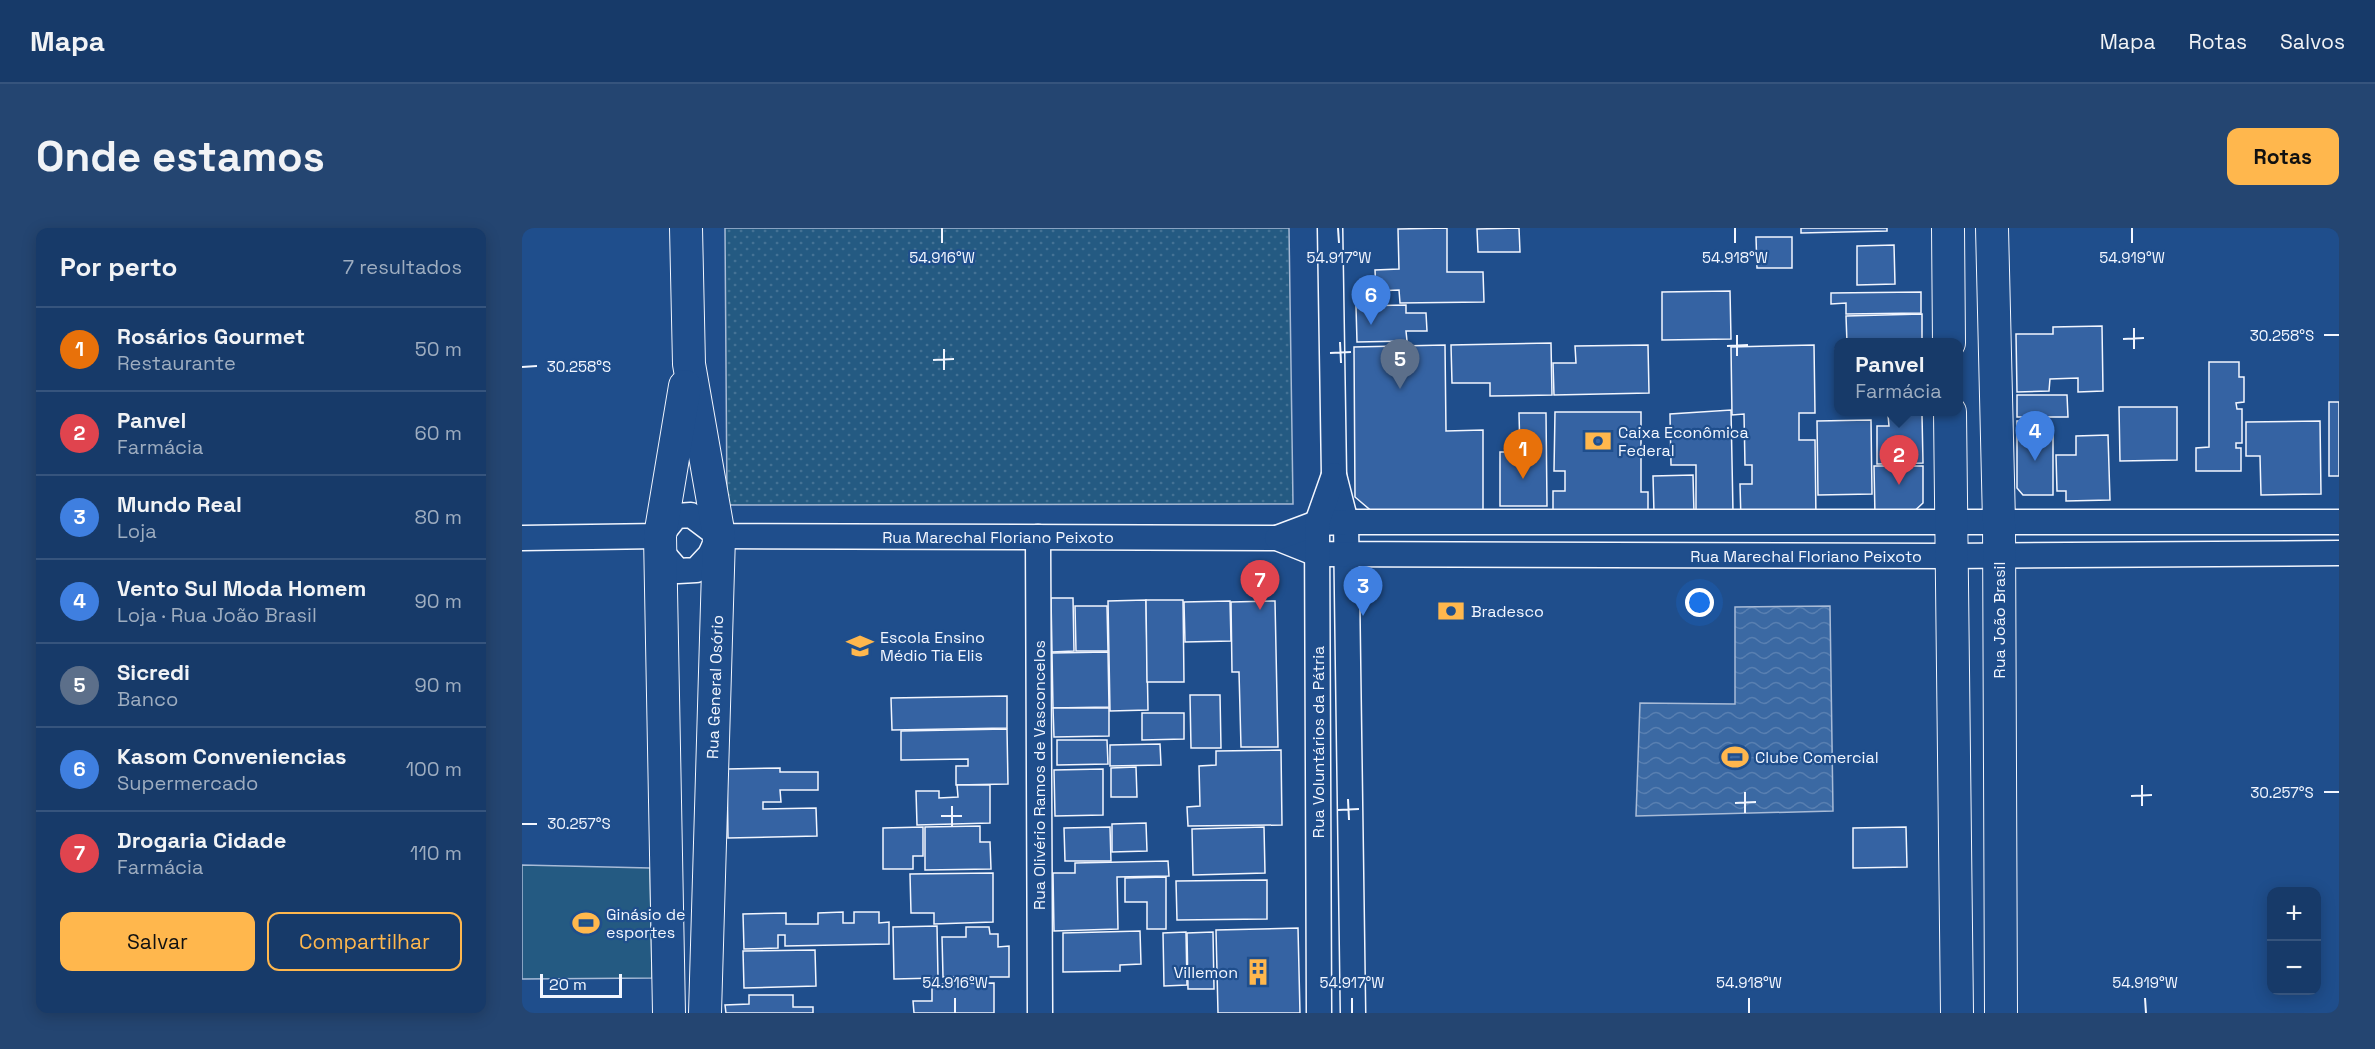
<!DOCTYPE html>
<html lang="pt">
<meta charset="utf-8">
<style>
:root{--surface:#173a69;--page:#244571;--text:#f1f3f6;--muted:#9eadc0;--line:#36547d;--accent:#ffb74d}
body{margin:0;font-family:"Space Grotesk",sans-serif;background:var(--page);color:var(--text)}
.controls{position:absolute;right:18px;bottom:18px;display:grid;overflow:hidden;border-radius:12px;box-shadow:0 3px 15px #0003}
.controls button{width:54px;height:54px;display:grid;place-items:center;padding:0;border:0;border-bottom:2px solid var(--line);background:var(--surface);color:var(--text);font:30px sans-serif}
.scale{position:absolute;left:18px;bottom:15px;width:82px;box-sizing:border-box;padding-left:6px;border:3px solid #f2f6ff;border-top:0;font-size:16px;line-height:21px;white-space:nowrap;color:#f2f6ff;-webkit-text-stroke:4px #1f4e8c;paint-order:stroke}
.you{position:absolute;left:1178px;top:375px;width:21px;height:21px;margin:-15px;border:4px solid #fff;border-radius:50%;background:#1a73e8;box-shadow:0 0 0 9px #1a73e833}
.badge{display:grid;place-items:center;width:39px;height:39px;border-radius:50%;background:var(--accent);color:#fff;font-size:20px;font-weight:700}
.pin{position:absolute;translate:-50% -50px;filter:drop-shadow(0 2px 3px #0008)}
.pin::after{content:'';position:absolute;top:32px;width:21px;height:18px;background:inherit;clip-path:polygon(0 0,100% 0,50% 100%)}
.popup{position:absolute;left:1312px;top:110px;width:129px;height:78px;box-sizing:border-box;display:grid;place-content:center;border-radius:12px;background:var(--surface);filter:drop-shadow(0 2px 4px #0005);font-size:20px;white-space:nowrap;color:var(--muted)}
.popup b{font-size:22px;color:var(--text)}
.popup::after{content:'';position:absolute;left:50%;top:100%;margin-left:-12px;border:12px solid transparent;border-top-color:var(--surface)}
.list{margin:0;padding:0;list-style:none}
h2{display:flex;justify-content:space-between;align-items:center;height:78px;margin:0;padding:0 24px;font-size:26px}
h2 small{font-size:20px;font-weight:400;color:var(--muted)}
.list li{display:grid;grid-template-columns:39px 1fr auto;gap:18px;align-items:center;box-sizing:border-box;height:84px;padding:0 24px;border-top:2px solid var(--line)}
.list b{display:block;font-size:22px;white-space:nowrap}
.list p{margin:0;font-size:20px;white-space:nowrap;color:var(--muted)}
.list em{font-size:20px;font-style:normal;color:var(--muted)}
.actions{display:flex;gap:12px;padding:18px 24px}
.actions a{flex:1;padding:14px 0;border:2px solid var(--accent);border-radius:12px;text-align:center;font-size:21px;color:var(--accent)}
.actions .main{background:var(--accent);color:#111}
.map{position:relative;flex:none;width:1817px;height:785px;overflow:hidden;border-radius:12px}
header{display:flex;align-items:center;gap:36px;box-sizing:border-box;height:84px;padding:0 30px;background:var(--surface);border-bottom:2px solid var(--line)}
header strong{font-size:28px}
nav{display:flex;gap:33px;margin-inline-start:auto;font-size:21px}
.intro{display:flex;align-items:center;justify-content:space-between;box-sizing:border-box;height:144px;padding:0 36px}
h1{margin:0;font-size:42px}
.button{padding:15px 27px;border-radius:12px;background:var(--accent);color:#111;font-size:21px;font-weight:700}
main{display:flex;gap:36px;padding:0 36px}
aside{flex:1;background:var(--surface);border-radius:12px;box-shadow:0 3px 15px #0003}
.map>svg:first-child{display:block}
</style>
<header>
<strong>Mapa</strong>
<nav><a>Mapa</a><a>Rotas</a><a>Salvos</a></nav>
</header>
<div class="intro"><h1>Onde estamos</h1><a class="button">Rotas</a></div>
<main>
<aside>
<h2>Por perto<small>7 resultados</small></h2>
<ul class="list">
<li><span class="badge" style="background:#e8710a">1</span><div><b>Rosários Gourmet</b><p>Restaurante</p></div><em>50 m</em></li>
<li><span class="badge" style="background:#e0444e">2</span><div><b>Panvel</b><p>Farmácia</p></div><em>60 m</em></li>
<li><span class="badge" style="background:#3f7fe0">3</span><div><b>Mundo Real</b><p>Loja</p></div><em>80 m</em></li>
<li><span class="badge" style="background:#3f7fe0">4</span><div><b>Vento Sul Moda Homem</b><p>Loja · Rua João Brasil</p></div><em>90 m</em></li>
<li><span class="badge" style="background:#5c6f8a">5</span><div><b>Sicredi</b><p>Banco</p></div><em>90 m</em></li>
<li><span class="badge" style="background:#3f7fe0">6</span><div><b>Kasom Conveniencias</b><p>Supermercado</p></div><em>100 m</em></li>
<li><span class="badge" style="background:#e0444e">7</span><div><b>Drogaria Cidade</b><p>Farmácia</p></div><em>110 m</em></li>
</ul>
<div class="actions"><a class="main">Salvar</a><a>Compartilhar</a></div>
</aside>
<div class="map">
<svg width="1817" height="785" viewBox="0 0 1817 785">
<defs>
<pattern id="park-dots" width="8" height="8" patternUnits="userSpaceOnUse" patternTransform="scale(1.5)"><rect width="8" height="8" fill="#245a82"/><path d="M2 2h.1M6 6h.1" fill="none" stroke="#447295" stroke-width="1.8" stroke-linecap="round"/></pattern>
<pattern id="water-waves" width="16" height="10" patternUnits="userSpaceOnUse" patternTransform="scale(1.5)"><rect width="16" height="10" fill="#3b69a3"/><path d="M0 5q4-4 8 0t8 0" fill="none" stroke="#587fb1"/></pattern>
</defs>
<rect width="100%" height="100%" fill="#1f4e8c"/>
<polygon fill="url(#park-dots)" stroke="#a8bbd7" stroke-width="1.5" points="203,0 767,0 771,276 205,277"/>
<polygon fill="#245a82" stroke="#a8bbd7" stroke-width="1.5" points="0,637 128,640 130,750 0,751"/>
<polygon fill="url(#water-waves)" stroke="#a8bbd7" stroke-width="1.5" points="1308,378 1311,583 1114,588 1118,475 1213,476 1213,379"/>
<g fill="#3563a3" stroke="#f2f6ff" stroke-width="1.5">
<polygon points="925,0 925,44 961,44 962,74 878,75 877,62 854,63 853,42 877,41 876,1"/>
<polygon points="997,0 998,24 956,24 955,1"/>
<polygon points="1279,0 1365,0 1365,3 1279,5"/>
<polygon points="1234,9 1270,9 1270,40 1235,40"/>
<polygon points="1372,17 1373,56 1335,57 1335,18"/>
<polygon points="1208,63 1209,111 1140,112 1140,64"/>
<polygon points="1399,64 1399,85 1324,86 1324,75 1309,76 1309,65"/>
<polygon points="884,77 884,85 904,85 905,103 884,103 885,113 835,114 834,78"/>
<polygon points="1400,86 1400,115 1325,115 1324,88"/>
<polygon points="1580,98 1581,163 1556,164 1556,150 1528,151 1527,163 1495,164 1494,106 1531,106 1531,99"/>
<polygon points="1029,115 1030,167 968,168 968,155 930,155 929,117"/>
<polygon points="923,117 924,203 961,202 961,284 853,286 833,269 832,119"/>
<polygon points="1126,117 1127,165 1032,167 1031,135 1054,135 1053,118"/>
<polygon points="1292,117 1293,185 1277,185 1277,212 1293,212 1294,291 1219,293 1218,256 1230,256 1230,237 1223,237 1222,186 1210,187 1209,119"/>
<polygon points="1313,121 1317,121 1317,172 1314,172"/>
<polygon points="1687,134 1717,134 1717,149 1722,149 1722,174 1714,175 1715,181 1720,181 1720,215 1714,215 1714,220 1719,220 1719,243 1674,243 1674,220 1687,219"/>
<polygon points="1495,167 1545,167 1546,189 1495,189"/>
<rect x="1807" y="174" width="10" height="74"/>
<polygon points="1597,179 1655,179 1655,232 1598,233"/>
<polygon points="1209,182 1211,284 1174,285 1174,237 1149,237 1148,186"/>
<polygon points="1033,184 1119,184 1119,264 1126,264 1126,287 1031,288 1031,263 1043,263 1043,243 1032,243"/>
<polygon points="997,185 1024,185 1025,278 978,278 978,224 998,224"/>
<polygon points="1366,187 1400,187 1401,235 1355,236 1355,198 1367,198"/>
<polygon points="1349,192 1350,266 1296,267 1295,193"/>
<polygon points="1495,193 1520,193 1520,207 1531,207 1531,267 1501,267 1495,260"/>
<polygon points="1798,193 1799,266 1739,267 1738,228 1724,228 1724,194"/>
<polygon points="1586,207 1588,272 1544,273 1544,263 1535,263 1534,227 1554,227 1554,208"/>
<polygon points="1352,238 1401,238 1401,275 1387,288 1353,288"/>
<polygon points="1171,247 1172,285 1132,285 1131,248"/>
<polygon points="529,370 551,370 552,423 530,424"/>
<polygon points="624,372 626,482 588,483 586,373"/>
<polygon points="624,372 661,372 662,454 625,454"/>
<polygon points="708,373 709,413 663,414 662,374"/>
<polygon points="753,373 756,519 719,519 717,444 710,444 709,374"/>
<polygon points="553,378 585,378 586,423 554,423"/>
<polygon points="586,424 587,479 531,480 530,425"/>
<polygon points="668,467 698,467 699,520 669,520"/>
<polygon points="485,468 485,500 370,502 369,470"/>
<polygon points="531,480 587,480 587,508 532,509"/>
<polygon points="620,485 662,485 662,511 620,512"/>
<polygon points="485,501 486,556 434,557 434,538 446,538 446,531 379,532 379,503"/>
<polygon points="535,512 585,512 586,536 535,537"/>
<polygon points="638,516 639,537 588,538 588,517"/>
<polygon points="759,522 760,597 666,598 665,579 678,578 677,538 694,537 694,523"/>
<polygon points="614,539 615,569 589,569 589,540"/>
<polygon points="258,540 258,544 296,544 296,562 258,562 259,574 241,574 241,581 294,580 295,608 206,610 205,541"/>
<polygon points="581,541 581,587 533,588 532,542"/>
<polygon points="435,557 468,557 468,595 395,597 394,563 417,563 417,570 436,569"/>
<polygon points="624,595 625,623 590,624 590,596"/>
<polygon points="458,598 458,614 468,614 469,641 403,642 403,599"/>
<polygon points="401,599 401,628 391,628 391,641 361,641 361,600"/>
<polygon points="588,599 589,633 543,633 542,600"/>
<polygon points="742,599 743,645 671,647 670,601"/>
<polygon points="1384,599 1385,639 1331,640 1331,600"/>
<polygon points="646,633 647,648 595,649 596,701 532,703 531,645 553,645 553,635"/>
<polygon points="471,645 471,694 412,696 412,685 389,685 388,646"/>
<polygon points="644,649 644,701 625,701 625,674 603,674 603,650"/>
<polygon points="745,652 745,691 655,692 654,653"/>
<polygon points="321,684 321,695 332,695 332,684 357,684 357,695 367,694 367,716 263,718 263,707 256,707 256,720 222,721 221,686 264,685 264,696 296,696 296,685"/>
<polygon points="415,698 416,750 372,751 371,699"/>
<polygon points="444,699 467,699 468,706 476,706 476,719 487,718 487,749 421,749 420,709 444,709"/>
<polygon points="776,700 778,785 696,785 694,702"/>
<polygon points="618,703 619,736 598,737 598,743 541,744 541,705"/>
<polygon points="664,704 665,757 642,758 641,705"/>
<polygon points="691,704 692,761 666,761 665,705"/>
<polygon points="293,722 294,758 222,760 221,723"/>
<polygon points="472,755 472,785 392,785 391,773 410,773 410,756"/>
<polygon points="227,767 271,767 271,779 291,779 291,785 204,785 203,777 227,776"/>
</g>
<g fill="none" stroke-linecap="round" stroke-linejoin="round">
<defs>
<g id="minor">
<polyline points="808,0 812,247 824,294 831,785"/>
<polyline points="516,309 518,785"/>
<polyline points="0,310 138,308 154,288 169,287 197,308 755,310 795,326 1429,328 1817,325"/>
<polyline points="755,310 795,295 824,294 1817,294"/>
<polyline points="139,314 143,328 156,343 174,342 188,327 197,308"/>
<polyline points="797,785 795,295 812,247"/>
</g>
<g id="tertiary">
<polyline points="164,0 167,136 197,308 183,785"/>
<polyline points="1426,0 1427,115"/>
<polyline points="1470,0 1477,294 1479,785"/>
<polyline points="1428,184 1435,785"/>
<polyline points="147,785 138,308 163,158"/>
</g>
</defs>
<use href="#minor" stroke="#f2f6ff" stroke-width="27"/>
<use href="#tertiary" stroke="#f2f6ff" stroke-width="34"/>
<use href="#minor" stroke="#1f4e8c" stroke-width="24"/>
<use href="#tertiary" stroke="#1f4e8c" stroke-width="32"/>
</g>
<path fill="none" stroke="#f2f6ff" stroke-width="2" d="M420,0V15M816,0L817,15M1213,0V15M1610,0V15M1612,100V121M1215,107V128M1802,107H1817M1601,111L1622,110M818,114L819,135M1205,118L1226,117M422,121V142M808,125L829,124M411,132L432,131M0,139L15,138M1620,557V578M1223,564V585M1802,564H1817M1609,568L1630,567M826,571L827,592M1213,575L1234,574M430,578V599M816,582L837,581M419,588H440M0,596H15M433,770V785M830,770V785M1227,770V785M1623,770L1624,785"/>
<defs>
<symbol id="bank-bare" viewBox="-9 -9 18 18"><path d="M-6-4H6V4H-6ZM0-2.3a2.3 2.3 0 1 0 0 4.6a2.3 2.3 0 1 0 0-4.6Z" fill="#ffb74d" stroke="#1f4e8c" stroke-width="2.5" paint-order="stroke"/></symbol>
<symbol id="university-bare" viewBox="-9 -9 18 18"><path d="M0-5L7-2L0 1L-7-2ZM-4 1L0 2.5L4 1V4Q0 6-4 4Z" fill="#ffb74d" stroke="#1f4e8c" stroke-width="2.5" paint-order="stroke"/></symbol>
<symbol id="stadium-bare" viewBox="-9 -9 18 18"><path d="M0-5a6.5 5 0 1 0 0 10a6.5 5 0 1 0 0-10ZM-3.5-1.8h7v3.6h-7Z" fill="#ffb74d" stroke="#1f4e8c" stroke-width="2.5" paint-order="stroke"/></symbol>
<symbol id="building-bare" viewBox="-9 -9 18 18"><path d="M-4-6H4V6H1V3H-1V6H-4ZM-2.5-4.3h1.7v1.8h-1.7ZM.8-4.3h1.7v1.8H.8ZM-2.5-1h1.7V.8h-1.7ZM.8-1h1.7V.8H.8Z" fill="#ffb74d" stroke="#1f4e8c" stroke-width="2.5" paint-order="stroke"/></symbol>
</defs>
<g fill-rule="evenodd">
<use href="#bank-bare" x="1057" y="194" width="38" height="38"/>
<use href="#bank-bare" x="910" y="364" width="38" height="38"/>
<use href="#university-bare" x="319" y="399" width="38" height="38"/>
<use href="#stadium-bare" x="1194" y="510" width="38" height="38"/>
<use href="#stadium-bare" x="45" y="676" width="38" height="38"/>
<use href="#building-bare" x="717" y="725" width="38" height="38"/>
</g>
<g text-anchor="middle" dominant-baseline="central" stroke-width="4.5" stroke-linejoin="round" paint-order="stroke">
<g font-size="16" fill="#f2f6ff" stroke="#1f4e8c" text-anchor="start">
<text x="1096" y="204">Caixa Econômica<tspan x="1096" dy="18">Federal</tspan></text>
<text x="949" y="383">Bradesco</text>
<text x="358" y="409">Escola Ensino<tspan x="358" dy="18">Médio Tia Elis</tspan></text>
<text x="1233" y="529">Clube Comercial</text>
<text x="84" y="686">Ginásio de<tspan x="84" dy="18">esportes</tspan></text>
<text x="716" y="744" text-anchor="end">Villemon</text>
</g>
<g font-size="16" fill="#f2f6ff" stroke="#1f4e8c">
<text x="476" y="309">Rua Marechal Floriano Peixoto</text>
<text x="1284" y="328">Rua Marechal Floriano Peixoto</text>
<text transform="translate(1477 392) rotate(-90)">Rua João Brasil</text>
<text transform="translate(193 459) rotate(-88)">Rua General Osório</text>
<text transform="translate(796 514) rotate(-90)">Rua Voluntários da Pátria</text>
<text transform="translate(517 547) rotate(-90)">Rua Olivério Ramos de Vasconcelos</text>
</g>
</g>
<g font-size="15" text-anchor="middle" fill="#f2f6ff" stroke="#1f4e8c" stroke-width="4.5" stroke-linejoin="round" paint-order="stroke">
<text x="420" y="35">54.916°W</text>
<text x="817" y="35">54.917°W</text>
<text x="1213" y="35">54.918°W</text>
<text x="1610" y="35">54.919°W</text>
<text x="1760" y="113">30.258°S</text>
<text x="57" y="144">30.258°S</text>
<text x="1760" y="570">30.257°S</text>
<text x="57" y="601">30.257°S</text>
<text x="433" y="760">54.916°W</text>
<text x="830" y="760">54.917°W</text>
<text x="1227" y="760">54.918°W</text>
<text x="1623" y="760">54.919°W</text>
</g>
</svg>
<div class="controls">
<button>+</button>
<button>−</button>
</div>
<div class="scale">20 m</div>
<div class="you"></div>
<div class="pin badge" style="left:1001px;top:251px;background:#e8710a">1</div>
<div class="pin badge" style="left:1377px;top:257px;background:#e0444e">2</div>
<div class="popup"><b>Panvel</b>Farmácia</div>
<div class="pin badge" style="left:841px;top:388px;background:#3f7fe0">3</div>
<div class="pin badge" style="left:1513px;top:233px;background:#3f7fe0">4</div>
<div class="pin badge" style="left:878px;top:161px;background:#5c6f8a">5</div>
<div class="pin badge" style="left:849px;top:97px;background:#3f7fe0">6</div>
<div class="pin badge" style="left:738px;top:382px;background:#e0444e">7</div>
</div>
</main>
